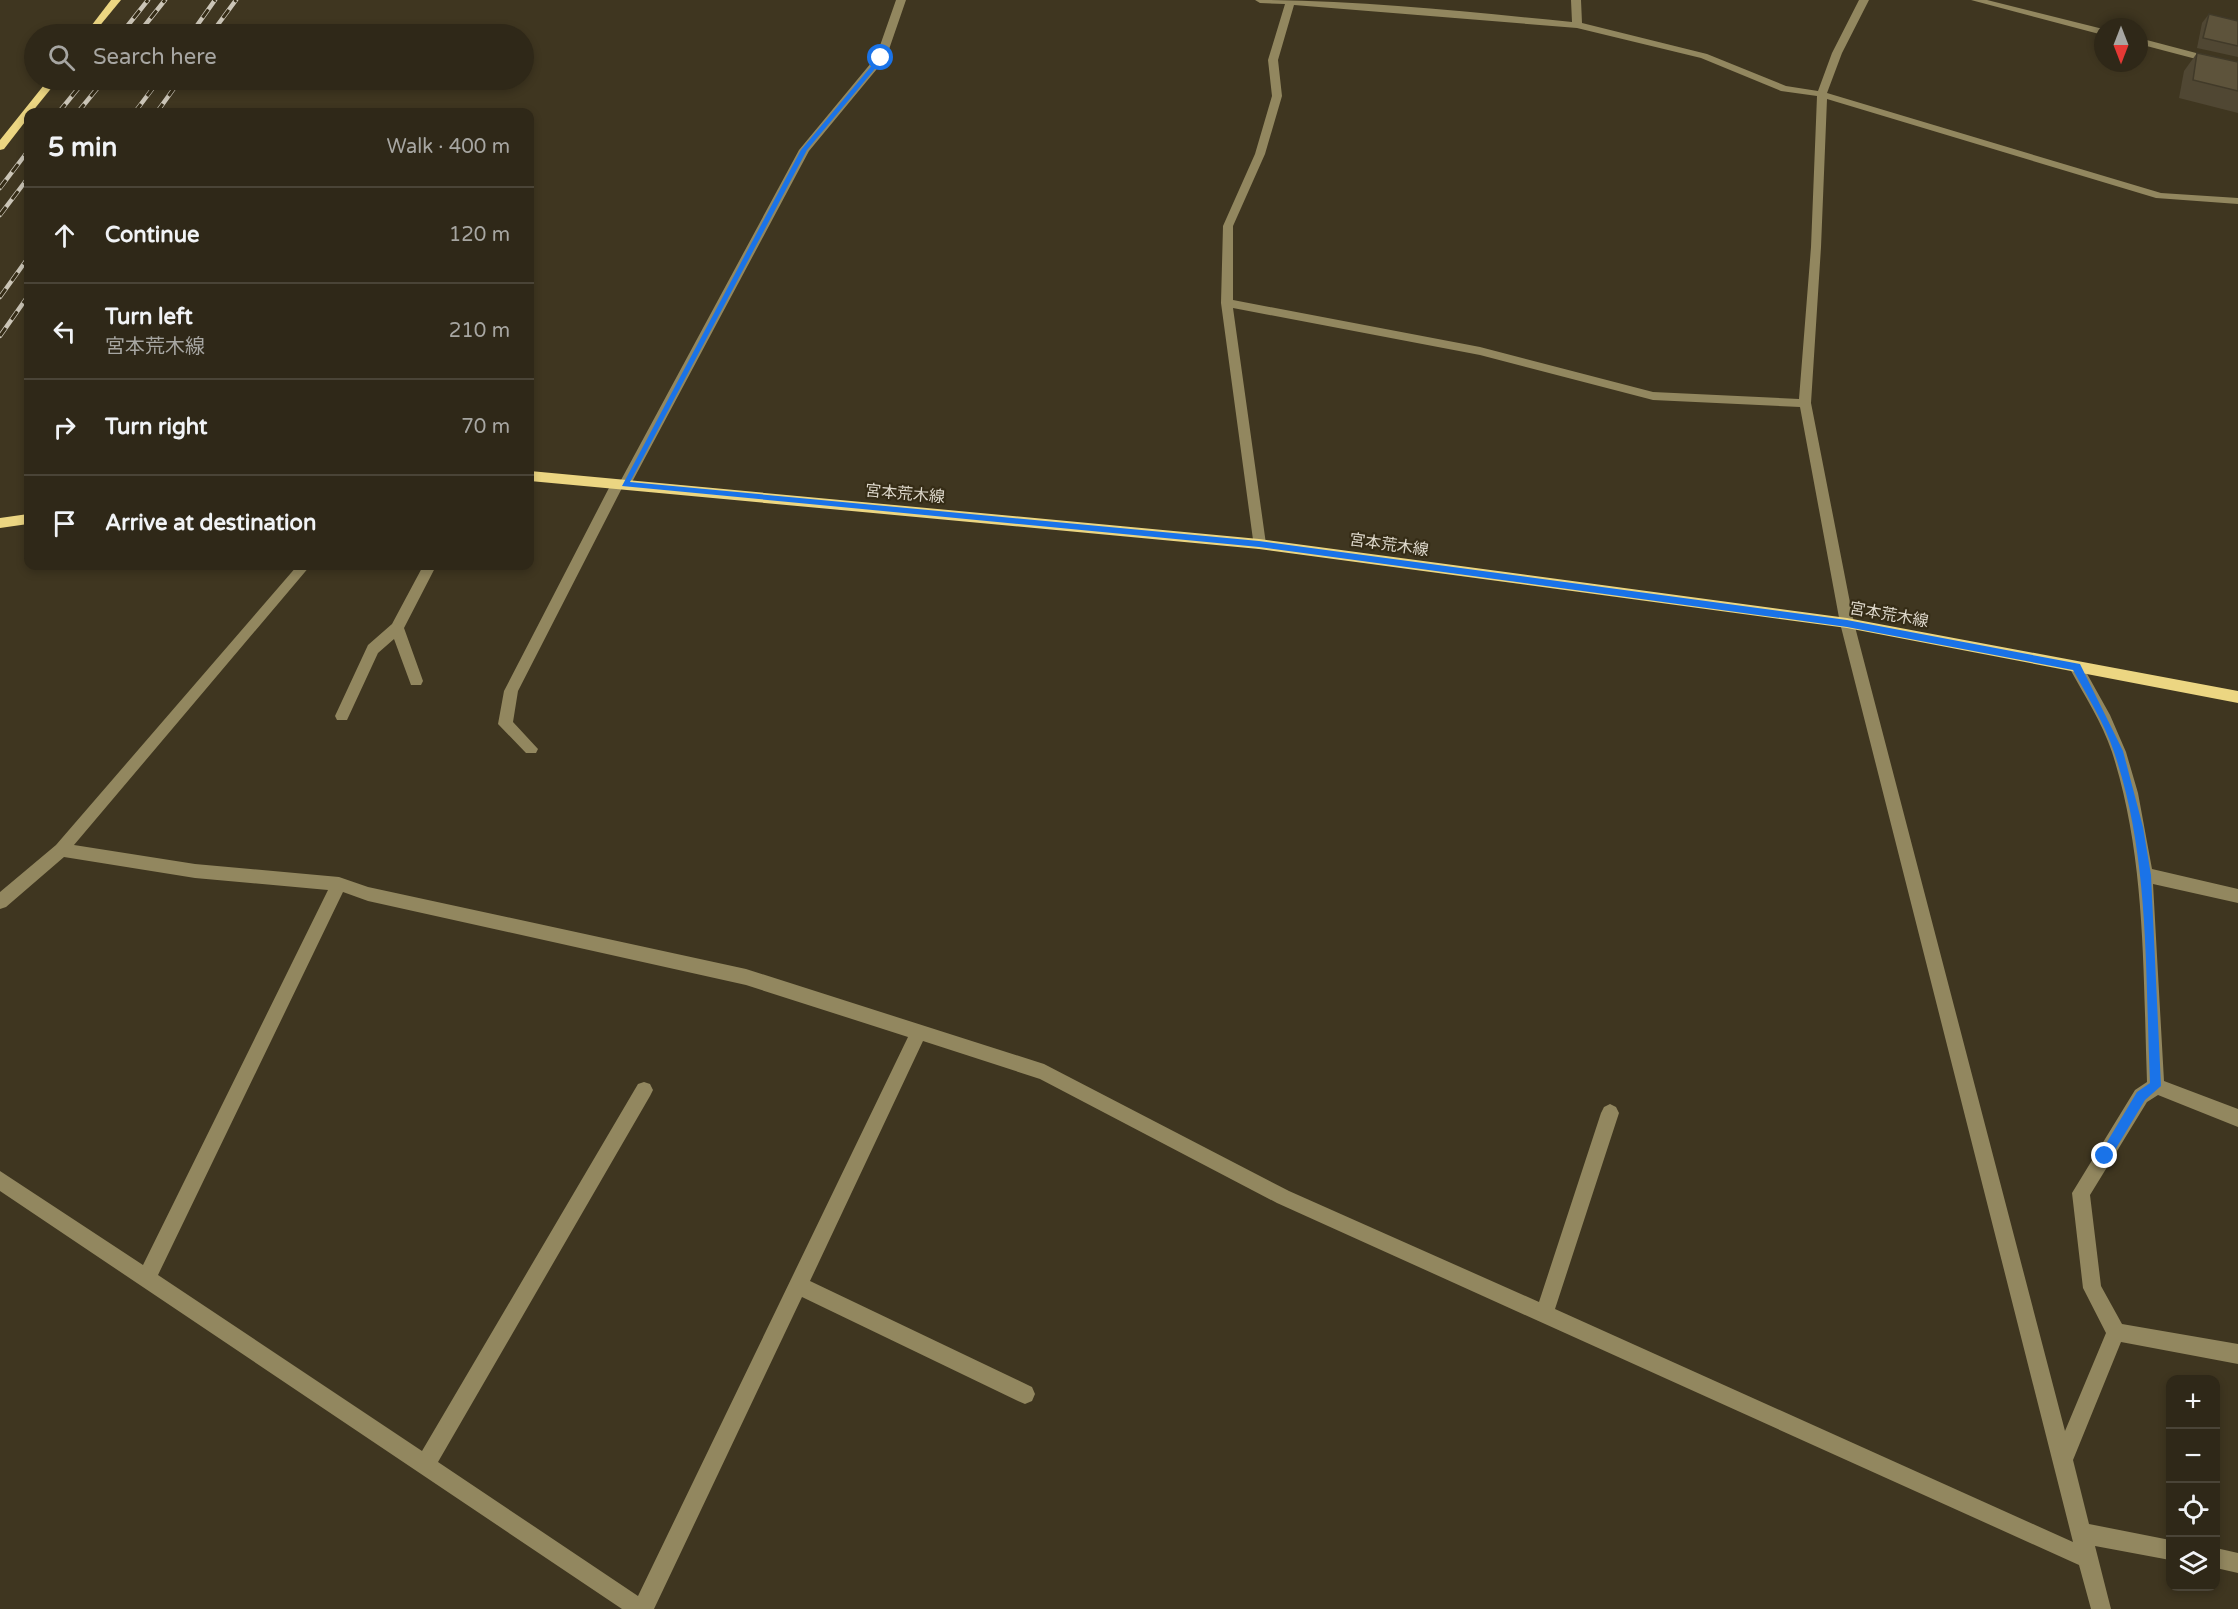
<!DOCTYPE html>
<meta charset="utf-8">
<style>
:root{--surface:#2f2818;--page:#3b3425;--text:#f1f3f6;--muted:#a7a6a2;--line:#4a4437}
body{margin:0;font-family:"Varela Round","Noto Sans JP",sans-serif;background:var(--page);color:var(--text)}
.controls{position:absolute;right:18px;bottom:18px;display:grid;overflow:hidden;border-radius:12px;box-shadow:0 3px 9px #0003}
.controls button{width:54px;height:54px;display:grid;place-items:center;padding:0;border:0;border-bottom:2px solid var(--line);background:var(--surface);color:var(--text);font:30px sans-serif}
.compass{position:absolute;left:2094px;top:18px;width:54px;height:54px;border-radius:50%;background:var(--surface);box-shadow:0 3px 9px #0003;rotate:180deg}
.stop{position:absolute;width:18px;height:18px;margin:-14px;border:4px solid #1a73e8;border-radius:50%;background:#fff}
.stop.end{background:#1a73e8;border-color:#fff;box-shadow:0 2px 6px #0008}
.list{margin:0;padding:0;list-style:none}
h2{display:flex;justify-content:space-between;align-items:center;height:78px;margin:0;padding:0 24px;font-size:26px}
h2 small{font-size:20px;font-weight:400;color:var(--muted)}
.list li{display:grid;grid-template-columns:39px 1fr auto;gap:18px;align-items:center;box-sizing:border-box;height:96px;padding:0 24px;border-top:2px solid var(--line)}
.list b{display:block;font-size:22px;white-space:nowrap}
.list p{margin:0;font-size:20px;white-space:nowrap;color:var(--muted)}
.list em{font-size:20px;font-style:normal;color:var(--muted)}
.icon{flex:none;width:33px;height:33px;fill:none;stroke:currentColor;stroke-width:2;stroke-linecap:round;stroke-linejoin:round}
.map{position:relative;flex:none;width:2238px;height:1609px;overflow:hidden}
.search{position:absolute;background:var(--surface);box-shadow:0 3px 9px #0003;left:24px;top:24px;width:510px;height:66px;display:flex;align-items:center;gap:15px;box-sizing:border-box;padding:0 21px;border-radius:33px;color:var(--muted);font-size:22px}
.panel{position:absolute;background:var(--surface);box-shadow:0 3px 9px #0003;left:24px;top:108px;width:510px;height:462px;border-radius:12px}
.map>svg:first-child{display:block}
</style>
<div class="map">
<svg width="2238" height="1609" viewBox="0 0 2238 1609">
<rect width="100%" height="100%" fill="#3f3620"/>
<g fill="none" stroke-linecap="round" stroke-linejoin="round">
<g fill="#92875f" fill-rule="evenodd">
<polygon points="896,0 906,0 886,58 809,151 631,484 629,487 622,488 518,691 513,722 538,749 536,753 526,753 498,724 504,691 611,484 613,481 621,480 799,150 876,57"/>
<path d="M1255,0C1361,0 1467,12 1572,22L1571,0H1581L1582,23L1707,54L1786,86L1818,91L1832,53L1859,0H1869L1842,53L1827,93L2161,193L2238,198V204L2156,198L1827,99L1821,247L1811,403L1854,623L2065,1431L2106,1333L2083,1288L2072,1193L2135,1090L2147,1082C2143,972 2146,858 2112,752C2102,722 2084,695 2069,667L2071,663H2081L2110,715L2126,752L2138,793L2152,869L2238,889V903L2153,884L2164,1081L2238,1109V1127L2158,1095L2147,1102L2090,1195L2101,1286L2122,1324L2238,1344V1364L2121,1342L2073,1460L2089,1524L2170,1540V1560L2095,1546L2111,1609H2091L2079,1565L1277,1203L1040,1079L923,1041L810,1281L1032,1387L1035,1394L1032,1401L1025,1404L1018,1401L802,1297L654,1609H622L0,1191V1171L143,1265L328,890L195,878L64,857L6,907L0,909V892L56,845L297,566H310L74,845L195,864L339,877L368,887L746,969L1044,1064L1289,1191L1539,1302L1601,1113L1604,1107L1610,1104L1616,1107L1619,1113L1555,1309L2073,1542L1840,623L1800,407L1653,400L1480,355L1233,308L1266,544L1259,549L1254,547L1221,303L1223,226L1255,154L1272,96L1268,60L1285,4L1260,3ZM1294,5L1577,28L1701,58L1781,91L1817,96L1811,247L1799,399L1653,392L1480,347L1233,300V226L1265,154L1282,96L1278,60ZM343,892L368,901L746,985L908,1037L638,1596L438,1462L650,1096L653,1090L650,1084L644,1082L638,1084L422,1451L158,1275Z"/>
<polygon points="1971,0 1987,0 2103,29 2103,35"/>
<polygon points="2139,38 2238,64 2238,70 2139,44"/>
<polygon points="423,566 436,566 404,628 423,681 421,685 411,685 394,639 378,653 347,720 337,720 335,716 368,645 392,624"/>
<polygon points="2216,1548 2238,1553 2238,1573 2216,1568"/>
</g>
<g fill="#ecd682" fill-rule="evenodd">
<polygon points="111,0 121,0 93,34 85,34"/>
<polygon points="48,80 58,80 32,112 28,112 28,118 4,149 0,150 0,140"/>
<polygon points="530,471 1259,539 1847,618 2238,691 2238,703 1847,628 1259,549 530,481"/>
<polygon points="28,514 28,524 0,528 0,518"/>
</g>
<defs>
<g id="rail">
<polyline points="121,34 148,0"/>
<polyline points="138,34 165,0"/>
<polyline points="191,34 215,0"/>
<polyline points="211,34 236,0"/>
<polyline points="59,112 85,80"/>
<polyline points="78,112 104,80"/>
<polyline points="135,112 159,80"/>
<polyline points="157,112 180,80"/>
<polyline points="0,188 28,151"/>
<polyline points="0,215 28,178"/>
<polyline points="0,297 28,258"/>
<polyline points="0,336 28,296"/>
</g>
</defs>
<use href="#rail" stroke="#cbc5b7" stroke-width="4.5"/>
<use href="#rail" stroke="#352c16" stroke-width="3" stroke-dasharray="10" stroke-linecap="butt"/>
</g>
<g fill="#504733">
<polygon points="2209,14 2238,21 2238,57 2197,48 2202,23"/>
<polygon points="2197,53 2238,62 2238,113 2179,98 2184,71"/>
</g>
<g fill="#5d533b" stroke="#413a29" stroke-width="1.5">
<polygon points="2209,14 2238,21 2238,46 2203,38"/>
<polygon points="2197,53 2238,62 2238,91 2193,80"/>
</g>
<path fill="#1a73e8" d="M879,57L884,58L807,150L630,482L1259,541L1847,620L2080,664L2123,751L2143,827L2151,875L2161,1086L2145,1100L2109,1160H2101V1152L2137,1092L2150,1083C2145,973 2150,857 2114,752C2105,724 2087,696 2073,670L1847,627L1259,547L622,486L801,150Z"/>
<g text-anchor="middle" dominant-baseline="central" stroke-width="4.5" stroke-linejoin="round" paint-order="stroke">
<g font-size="16" fill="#ded8cb" stroke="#352c16">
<text transform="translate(905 494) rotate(5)">宮本荒木線</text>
<text transform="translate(1389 545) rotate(8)">宮本荒木線</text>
<text transform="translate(1889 615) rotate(10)">宮本荒木線</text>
</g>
</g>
</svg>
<div class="controls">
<button>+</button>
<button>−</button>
<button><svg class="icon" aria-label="locate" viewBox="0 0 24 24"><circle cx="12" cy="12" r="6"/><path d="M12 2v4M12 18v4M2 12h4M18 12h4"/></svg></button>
<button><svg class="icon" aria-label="layers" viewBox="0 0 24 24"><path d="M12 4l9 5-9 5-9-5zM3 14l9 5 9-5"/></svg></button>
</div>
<svg class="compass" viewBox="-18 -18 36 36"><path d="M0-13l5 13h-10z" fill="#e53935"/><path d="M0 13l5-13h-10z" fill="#a7a6a2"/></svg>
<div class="stop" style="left:881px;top:58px"></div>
<div class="stop end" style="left:2105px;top:1156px"></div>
<div class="search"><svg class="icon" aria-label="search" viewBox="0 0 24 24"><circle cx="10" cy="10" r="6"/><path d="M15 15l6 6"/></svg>Search here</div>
<section class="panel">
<h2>5 min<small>Walk · 400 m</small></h2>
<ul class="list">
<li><svg class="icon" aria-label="ahead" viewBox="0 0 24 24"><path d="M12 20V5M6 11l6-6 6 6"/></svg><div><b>Continue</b></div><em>120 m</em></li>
<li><svg class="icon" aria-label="left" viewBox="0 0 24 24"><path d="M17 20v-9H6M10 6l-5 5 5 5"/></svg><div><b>Turn left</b><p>宮本荒木線</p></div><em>210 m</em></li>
<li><svg class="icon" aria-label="right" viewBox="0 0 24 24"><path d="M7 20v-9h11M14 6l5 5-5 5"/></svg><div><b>Turn right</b></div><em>70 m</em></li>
<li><svg class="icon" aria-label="arrive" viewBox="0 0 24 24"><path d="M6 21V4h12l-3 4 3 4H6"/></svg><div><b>Arrive at destination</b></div></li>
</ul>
</section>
</div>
